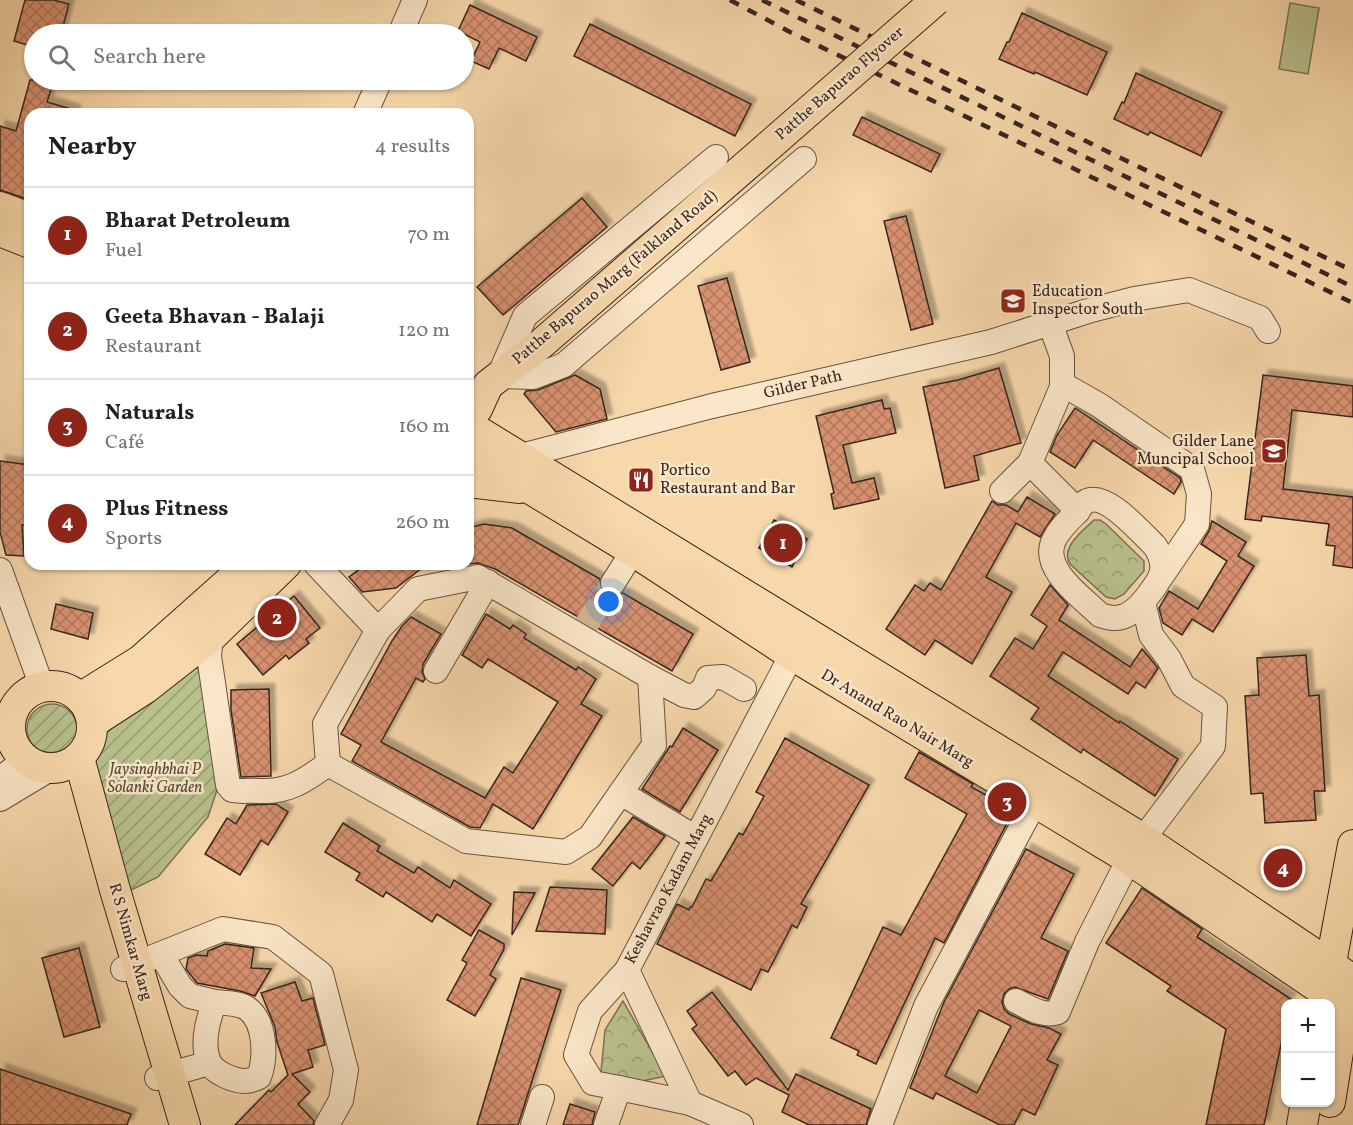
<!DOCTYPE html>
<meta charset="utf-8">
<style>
:root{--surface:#fff;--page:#f6f6f6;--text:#202124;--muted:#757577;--line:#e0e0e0;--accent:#8f2418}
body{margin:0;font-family:Vollkorn,serif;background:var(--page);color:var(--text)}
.controls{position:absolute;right:18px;bottom:18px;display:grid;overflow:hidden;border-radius:12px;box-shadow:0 2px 4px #0004}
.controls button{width:54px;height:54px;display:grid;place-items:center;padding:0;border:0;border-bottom:2px solid var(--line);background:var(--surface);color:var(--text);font:30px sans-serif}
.you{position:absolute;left:609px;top:602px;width:21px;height:21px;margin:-15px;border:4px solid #fff;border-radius:50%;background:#1a73e8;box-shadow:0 0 0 9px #1a73e833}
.badge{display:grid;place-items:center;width:39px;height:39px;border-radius:50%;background:var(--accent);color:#fff;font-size:20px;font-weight:700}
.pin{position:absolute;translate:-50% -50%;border:3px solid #fff;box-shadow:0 2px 6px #0006}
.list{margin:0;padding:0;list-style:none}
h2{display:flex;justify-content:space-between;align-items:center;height:78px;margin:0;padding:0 24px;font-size:26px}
h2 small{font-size:20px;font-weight:400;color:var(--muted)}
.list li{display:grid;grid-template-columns:39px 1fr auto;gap:18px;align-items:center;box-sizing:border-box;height:96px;padding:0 24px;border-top:2px solid var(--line)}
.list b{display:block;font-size:22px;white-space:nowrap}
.list p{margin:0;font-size:20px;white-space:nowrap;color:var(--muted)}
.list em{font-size:20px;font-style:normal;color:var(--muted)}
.icon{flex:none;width:33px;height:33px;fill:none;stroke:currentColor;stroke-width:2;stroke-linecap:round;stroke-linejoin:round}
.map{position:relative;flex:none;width:1353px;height:1125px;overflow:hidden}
.search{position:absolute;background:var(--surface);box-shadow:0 2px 4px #0004;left:24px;top:24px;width:450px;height:66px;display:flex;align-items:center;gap:15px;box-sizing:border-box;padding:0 21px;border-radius:33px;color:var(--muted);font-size:22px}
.panel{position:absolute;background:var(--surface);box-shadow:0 2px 4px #0004;left:24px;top:108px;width:450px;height:462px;border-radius:18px}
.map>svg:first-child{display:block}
</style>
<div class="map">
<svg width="1353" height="1125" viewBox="0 0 1353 1125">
<defs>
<pattern id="park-crowns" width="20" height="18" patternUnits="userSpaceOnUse" patternTransform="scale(1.5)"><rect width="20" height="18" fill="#b8c08c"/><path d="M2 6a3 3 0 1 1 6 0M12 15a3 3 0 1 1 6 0" fill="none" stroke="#969c72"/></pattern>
<pattern id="garden-furrows" width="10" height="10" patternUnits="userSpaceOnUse" patternTransform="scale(1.5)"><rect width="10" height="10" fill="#b8c08c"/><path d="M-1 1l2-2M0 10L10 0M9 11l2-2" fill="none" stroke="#969c72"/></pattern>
<pattern id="building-cross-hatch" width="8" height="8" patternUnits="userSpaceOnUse" patternTransform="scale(1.5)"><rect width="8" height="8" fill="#d99271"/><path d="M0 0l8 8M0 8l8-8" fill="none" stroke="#b1775c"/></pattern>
<filter id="shadow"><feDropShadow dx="5.5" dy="-5.5" stdDeviation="1.5" flood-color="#0004"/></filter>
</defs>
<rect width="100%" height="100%" fill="#f7d8ab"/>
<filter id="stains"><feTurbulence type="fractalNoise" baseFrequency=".00333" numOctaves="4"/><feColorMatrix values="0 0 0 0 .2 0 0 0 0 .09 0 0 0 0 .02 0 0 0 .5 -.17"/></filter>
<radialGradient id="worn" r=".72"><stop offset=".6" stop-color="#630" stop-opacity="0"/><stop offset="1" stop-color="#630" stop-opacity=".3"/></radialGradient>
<polygon fill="#b8c08c" stroke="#787256" stroke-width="1.5" points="1290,3 1319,8 1308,74 1279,69"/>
<g fill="url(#park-crowns)" stroke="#787256" stroke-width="1.5">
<path d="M1094,520H1100L1106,524L1144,561V571L1124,594L1115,599L1106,597L1070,564C1060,548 1082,531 1094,520Z"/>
<polygon points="623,1001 666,1076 633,1083 601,1072 605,1030"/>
</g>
<g fill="url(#garden-furrows)" stroke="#787256" stroke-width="1.5">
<polygon points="182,656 198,669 211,702 216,743 217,790 208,817 158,877 123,894 87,769 97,751 113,701"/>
<circle cx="52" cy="729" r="25"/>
</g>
<g fill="url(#building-cross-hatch)" stroke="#37251f" stroke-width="1.5" fill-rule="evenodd" filter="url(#shadow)">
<polygon points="25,0 53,0 69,4 61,34 34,34 34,47 14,41"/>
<polygon points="470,5 537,37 526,61 499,48 489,69 471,61 480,42 458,31"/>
<polygon points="1022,13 1107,52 1087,95 1035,72 1034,74 999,59 1007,42 1009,42"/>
<polygon points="590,24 751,104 735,136 574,56"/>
<polygon points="1136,73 1222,112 1201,156 1150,132 1148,135 1114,119 1122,102 1124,103"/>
<polygon points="30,80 54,80 47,102 75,110 75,114 30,114 30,200 0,190 0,126 16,131"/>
<polygon points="862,117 940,154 931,172 853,135"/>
<polygon points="582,198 607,227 503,315 477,287"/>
<polygon points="906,216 933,324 911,330 884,221"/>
<polygon points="727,278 750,362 721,370 698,286"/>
<polygon points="999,368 1021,443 974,456 979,480 945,488 923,387 958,380"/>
<polygon points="575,375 600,389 607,419 556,432 524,394 526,391 538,390"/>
<polygon points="1263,375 1353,386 1353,417 1292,410 1283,489 1353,497 1353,568 1333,565 1335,546 1326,545 1329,524 1262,516 1261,521 1245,519"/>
<polygon points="882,400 884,409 890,408 896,433 843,445 852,483 874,478 879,499 834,509 831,494 834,493 816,416"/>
<polygon points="1075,408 1180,478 1181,482 1174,494 1093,440 1075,468 1050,452 1057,435"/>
<polygon points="0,461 30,465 29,525 22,525 24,556 6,555 0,532"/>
<polygon points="1027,497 1055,514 1040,537 1016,523 986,577 1012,592 972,664 935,640 925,655 886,629 915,585 924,591 930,583 941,590 992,501 998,505 1006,505 1018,512"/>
<polygon points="774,520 807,539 792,567 759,548"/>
<polygon points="1212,521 1246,542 1238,556 1254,566 1213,632 1192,619 1182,635 1163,623 1159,608 1169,591 1198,609 1227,561 1201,544 1209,531"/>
<polygon points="484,524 512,528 600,579 600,589 606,595 613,597 623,593 693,634 672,671 495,569 478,563 468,564 468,528"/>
<polygon points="367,564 427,564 396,588 362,592 349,577"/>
<polygon points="1050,585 1068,605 1059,620 1130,667 1142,649 1158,668 1145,688 1136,682 1128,694 1063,652 1048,676 1119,723 1120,721 1178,759 1155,796 1083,749 1081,753 1031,719 1039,708 990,676 1015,638 1033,649 1047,626 1031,615"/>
<polygon points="294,596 320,628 306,639 309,643 289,659 286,655 263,675 237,644"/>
<polygon points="56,604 93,613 88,639 51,629"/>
<polygon points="486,614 510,629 513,625 526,634 524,638 576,670 578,667 596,679 581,704 602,716 533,829 493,804 480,828 470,827 352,761 361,745 341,734 392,641 402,626 411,617 441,634 423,664 422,672 425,679 423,682 416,678 381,742 485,798 504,767 513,773 558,702 488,659 482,668 462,655"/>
<polygon points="1306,655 1309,696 1319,695 1325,791 1314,791 1316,820 1265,823 1263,793 1251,794 1245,696 1259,695 1257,658"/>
<polygon points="269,689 271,776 241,777 231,710 231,690"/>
<polygon points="683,728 718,750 680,812 642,789 670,746 672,747"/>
<polygon points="785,738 869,785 801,904 807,907 797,928 792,925 768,972 761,969 751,990 657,944 677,904 689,910 690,907 692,907 706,879 711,881 739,833 743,835 764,796 756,792"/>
<polygon points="919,752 973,784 971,787 1014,810 944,943 935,938 876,1064 857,1055 859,1051 831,1038 883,927 901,935 967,814 905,778"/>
<polygon points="276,804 288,812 268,845 261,840 240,875 205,854 227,818 236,824 247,805"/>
<polygon points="633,817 665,836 640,869 632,862 613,886 592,869"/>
<polygon points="343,823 380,846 377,851 414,873 418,867 450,888 454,880 491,904 471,936 437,914 432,922 386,892 383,897 356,880 360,873 325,852"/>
<path d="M1026,849L1074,874L1041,938L1068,951L1048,999L1015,987L1009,989L1004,994L1002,1002L1004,1009L1009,1014L1031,1024L1049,1028L1061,1034L1047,1060L1058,1065L1035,1115L1022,1109L1014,1125H1000L936,1093L933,1099L910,1088L944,1002ZM979,1010L1011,1026L977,1093L945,1076Z"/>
<polygon points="550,887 607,890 605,934 536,931"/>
<polygon points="1142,888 1202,929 1197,937 1291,999 1286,1004 1286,1021 1264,1125 1206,1125 1226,1029 1167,991 1171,986 1106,943"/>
<polygon points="514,892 535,893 512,935 513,910"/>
<polygon points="479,930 504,944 504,949 490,975 496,979 475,1016 447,1000 467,963 462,960"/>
<polygon points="225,944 254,948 251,968 271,969 255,996 240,991 197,983 186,969 188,958 196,955 207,956 208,951"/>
<polygon points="79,948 100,1027 64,1037 42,958"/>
<polygon points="521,978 561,990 518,1125 477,1125"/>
<polygon points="295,982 302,1001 313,998 325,1045 308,1050 313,1067 292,1074 310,1092 298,1104 314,1121 313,1125 235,1125 269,1090 271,1092 288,1075 277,1042 275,1027 261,993"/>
<polygon points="712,992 788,1090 796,1074 871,1109 866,1125 809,1125 782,1112 789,1095 756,1078 746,1085 735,1071 728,1076 692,1029 697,1025 687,1011"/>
<polygon points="0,1069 131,1114 127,1125 0,1125"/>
<polygon points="570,1104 595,1112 592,1125 563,1125"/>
</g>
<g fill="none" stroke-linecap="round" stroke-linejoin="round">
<polyline stroke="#d1b48f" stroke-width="24" stroke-dasharray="24 12" stroke-linecap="butt" points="586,625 613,583"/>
<defs>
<g id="minor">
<polyline points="400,34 415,0"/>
<polyline points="365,114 380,80"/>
<polyline points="716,157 525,316 499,376 533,377 564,365 804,159"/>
<path d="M1050,323L1062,356V387L1030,463L1078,511C1080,507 1083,503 1087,501C1107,492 1142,534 1155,546C1171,571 1158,582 1143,602L1151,635L1169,659L1183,686L1215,707L1213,746L1143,839"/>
<polyline points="1062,384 1099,405 1192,469 1199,494 1197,524 1161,577"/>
<polyline points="517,457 712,406 991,342 1088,311 1134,299 1189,290 1260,318 1268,331"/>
<polyline points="1002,491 1030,463"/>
<path d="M1078,511C1069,520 1059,529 1054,540C1040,569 1082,597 1100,615C1119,622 1130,616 1143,602"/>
<polyline points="316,564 378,630"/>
<polyline points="0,570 42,687"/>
<polygon points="478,577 650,677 654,745 590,837 566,852 466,841 328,764 325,724 378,630 418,589"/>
<polyline points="613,583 633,551"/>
<path d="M211,637L209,656L228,785L232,790C243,792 249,790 260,791C289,792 304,781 328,764"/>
<polyline points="436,671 488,582"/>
<polyline points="650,677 684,695 694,697 704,688 708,678 723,677 744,689"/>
<polyline points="0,779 25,760"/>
<polyline points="621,793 696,838"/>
<polyline points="0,799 50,769"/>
<polyline points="161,954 180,986 190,996 215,1002"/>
<polyline points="123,969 223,929 273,937 321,974 346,1070 341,1100 327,1125"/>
<polyline points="627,970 690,1103 741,1125"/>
<path d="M1016,1001C1030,1008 1042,1017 1058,1012L1087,942L1129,859"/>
<path d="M215,1002C225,1003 240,1003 248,1009C266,1023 266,1058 259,1077C255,1079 250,1081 245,1081C234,1081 214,1073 209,1062C201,1044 208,1018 215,1002Z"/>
<polyline points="157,1078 209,1063"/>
<polyline points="619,1088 690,1103"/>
<polyline points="533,1125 542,1097"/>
<polyline points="606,1125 619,1088 593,1083 576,1055 590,1011 627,970 800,639"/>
<polyline points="880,1125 926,1006 1035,802"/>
</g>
<g id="major">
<polyline points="0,207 30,218"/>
<polyline points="0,231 30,243"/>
<polyline points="468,416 477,409 488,385 541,344 770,145"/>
<polyline points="468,425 1143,839 1353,980"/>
<polyline points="468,451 633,551 792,655 1129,859 1353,1011"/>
<polyline points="468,482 520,488"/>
<circle cx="51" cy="727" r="41"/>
<polyline points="80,698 141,660 249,564"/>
<polyline points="92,723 146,688 211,637 286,564"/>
<polyline points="79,758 115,890 185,1125"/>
<polyline points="1327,984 1353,845"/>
<polyline points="1330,1102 1348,989"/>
<polyline points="1302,1125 1306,1102"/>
</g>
</defs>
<use href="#minor" stroke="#675242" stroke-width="26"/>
<use href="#major" stroke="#37251f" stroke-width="32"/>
<use href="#minor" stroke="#fae6c8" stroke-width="24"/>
<use href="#major" stroke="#f7d8ab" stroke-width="30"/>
<g stroke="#37251f" stroke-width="4.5" stroke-dasharray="10 10" stroke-linecap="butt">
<polyline points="730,0 790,32 1353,303"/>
<polyline points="762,0 1353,287"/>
<polyline points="796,0 1353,271"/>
</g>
<defs>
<polyline id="major-bridge" points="770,145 936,0"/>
</defs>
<use href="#major-bridge" stroke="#37251f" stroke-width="32" stroke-linecap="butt"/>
<use href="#major-bridge" stroke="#f7d8ab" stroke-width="30"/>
</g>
<defs>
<symbol id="school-square" viewBox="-11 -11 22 22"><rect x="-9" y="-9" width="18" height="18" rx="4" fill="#8f2418" stroke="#fae6c8"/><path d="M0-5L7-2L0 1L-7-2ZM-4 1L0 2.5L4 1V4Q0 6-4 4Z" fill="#fff"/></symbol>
<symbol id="restaurant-square" viewBox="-11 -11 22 22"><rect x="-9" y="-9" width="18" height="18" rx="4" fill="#8f2418" stroke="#fae6c8"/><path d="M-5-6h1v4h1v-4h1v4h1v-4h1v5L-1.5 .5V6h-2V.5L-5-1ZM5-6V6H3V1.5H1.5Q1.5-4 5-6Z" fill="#fff"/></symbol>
</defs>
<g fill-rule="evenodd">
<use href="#school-square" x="998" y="286" width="30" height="30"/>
<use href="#school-square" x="1259" y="436" width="30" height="30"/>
<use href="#restaurant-square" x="626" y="465" width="30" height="30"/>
</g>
<g text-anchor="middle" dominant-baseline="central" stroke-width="5" stroke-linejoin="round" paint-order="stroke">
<g font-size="16" fill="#37251f" stroke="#fae6c8">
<text transform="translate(840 84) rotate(-41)">Patthe Bapurao Flyover</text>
<text transform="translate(615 278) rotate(-40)">Patthe Bapurao Marg (Falkland Road)</text>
<text transform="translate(803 385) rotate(-13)">Gilder Path</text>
<text transform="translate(897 719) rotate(31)">Dr Anand Rao Nair Marg</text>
<text transform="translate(669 889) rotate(-62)">Keshavrao Kadam Marg</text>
<text transform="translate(130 942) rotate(74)">R S Nimkar Marg</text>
</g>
<g font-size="16" fill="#37251f" stroke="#fae6c8" text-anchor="start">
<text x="1032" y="292">Education<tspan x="1032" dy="18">Inspector South</tspan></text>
<text x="1254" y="442" text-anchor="end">Gilder Lane<tspan x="1254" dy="18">Muncipal School</tspan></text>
<text x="660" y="471">Portico<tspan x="660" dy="18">Restaurant and Bar</tspan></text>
</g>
<g font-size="16" font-style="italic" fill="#574c3a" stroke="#fae6c8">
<text x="155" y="770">Jaysinghbhai P<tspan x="155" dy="18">Solanki Garden</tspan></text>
</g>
</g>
<rect width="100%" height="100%" filter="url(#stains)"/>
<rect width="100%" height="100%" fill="url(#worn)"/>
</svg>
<div class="controls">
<button>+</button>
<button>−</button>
</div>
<div class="you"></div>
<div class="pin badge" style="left:783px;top:543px">1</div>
<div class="pin badge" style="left:277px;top:618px">2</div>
<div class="pin badge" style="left:1007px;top:802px">3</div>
<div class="pin badge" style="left:1283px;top:868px">4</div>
<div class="search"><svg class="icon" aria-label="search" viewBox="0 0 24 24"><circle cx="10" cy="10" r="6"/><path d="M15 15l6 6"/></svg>Search here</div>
<section class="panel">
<h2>Nearby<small>4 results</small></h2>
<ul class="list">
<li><span class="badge">1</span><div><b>Bharat Petroleum</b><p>Fuel</p></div><em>70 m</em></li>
<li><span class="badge">2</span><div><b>Geeta Bhavan - Balaji</b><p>Restaurant</p></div><em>120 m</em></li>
<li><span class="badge">3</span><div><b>Naturals</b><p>Café</p></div><em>160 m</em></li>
<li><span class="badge">4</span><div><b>Plus Fitness</b><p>Sports</p></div><em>260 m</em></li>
</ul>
</section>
</div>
